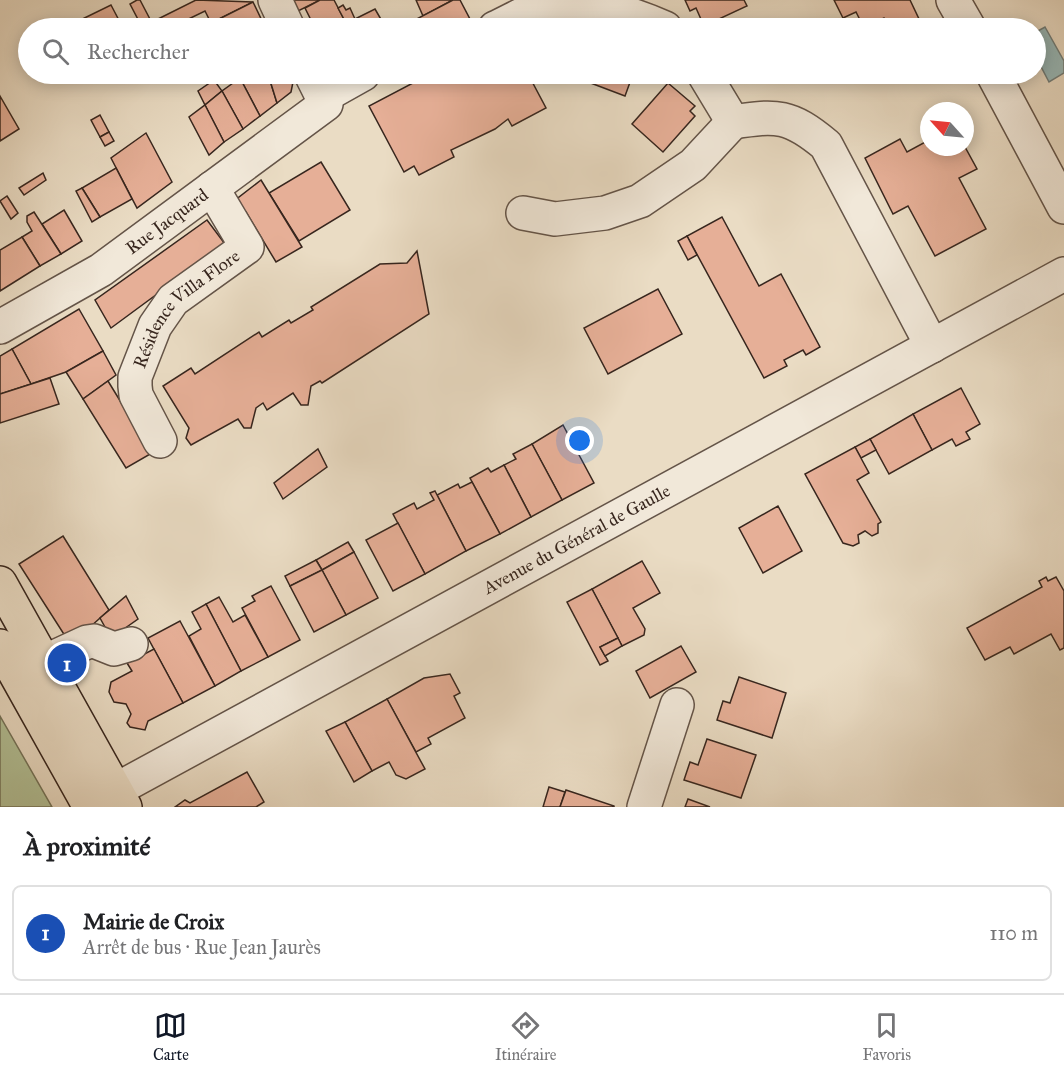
<!DOCTYPE html>
<html lang="fr">
<meta charset="utf-8">
<style>
:root{--surface:#fff;--page:#f2f2f2;--text:#202124;--muted:#757577;--line:#e0e0e0;--accent:#111827}
body{margin:0;font-family:"IM FELL Great Primer",serif;background:var(--page);color:var(--text)}
.compass{position:absolute;left:920px;top:102px;width:54px;height:54px;border-radius:50%;background:var(--surface);box-shadow:0 3px 15px #0003;rotate:297deg}
.you{position:absolute;left:580px;top:441px;width:21px;height:21px;margin:-15px;border:4px solid #fff;border-radius:50%;background:#1a73e8;box-shadow:0 0 0 9px #1a73e833}
.badge{display:grid;place-items:center;width:39px;height:39px;border-radius:50%;background:var(--accent);color:#fff;font-size:20px;font-weight:700}
.pin{position:absolute;translate:-50% -50%;border:3px solid #fff;box-shadow:0 2px 6px #0006}
.list{margin:0;padding:0;list-style:none}
h2{display:flex;justify-content:space-between;align-items:center;height:78px;margin:0;padding:0 24px;font-size:26px}
h2 small{font-size:20px;font-weight:400;color:var(--muted)}
.list li{display:grid;grid-template-columns:39px 1fr auto;gap:18px;align-items:center;box-sizing:border-box;height:96px;margin:0 12px 12px;padding:0 12px;border:2px solid var(--line);border-radius:9px}
.list b{display:block;font-size:22px;white-space:nowrap}
.list p{margin:0;font-size:20px;white-space:nowrap;color:var(--muted)}
.list em{font-size:20px;font-style:normal;color:var(--muted)}
.icon{flex:none;width:33px;height:33px;fill:none;stroke:currentColor;stroke-width:2;stroke-linecap:round;stroke-linejoin:round}
.map{position:relative;flex:none;width:1064px;height:807px;overflow:hidden}
.search{position:absolute;background:var(--surface);box-shadow:0 3px 15px #0003;left:18px;right:18px;top:18px;height:66px;display:flex;align-items:center;gap:15px;box-sizing:border-box;padding:0 21px;border-radius:33px;color:var(--muted);font-size:22px}
.sheet{height:186px;background:var(--surface)}
nav{display:flex;justify-content:space-around;align-items:center;box-sizing:border-box;height:84px;border-top:2px solid var(--line);background:var(--surface);font-size:16px;color:var(--muted)}
nav a{display:grid;justify-items:center;gap:3px}
nav .on{color:var(--accent)}
.map>svg:first-child{display:block}
</style>
<div class="map">
<svg width="1064" height="807" viewBox="0 0 1064 807">
<rect width="100%" height="100%" fill="#eadcc4"/>
<filter id="stains"><feTurbulence type="fractalNoise" baseFrequency=".00333" numOctaves="4"/><feColorMatrix values="0 0 0 0 .2 0 0 0 0 .09 0 0 0 0 .02 0 0 0 .5 -.17"/></filter>
<radialGradient id="worn" r=".72"><stop offset=".6" stop-color="#630" stop-opacity="0"/><stop offset="1" stop-color="#630" stop-opacity=".3"/></radialGradient>
<polygon fill="#b3c197" stroke="#75745a" stroke-width="1.5" points="0,716 52,807 0,807"/>
<polygon fill="#99baba" stroke="#727f7c" stroke-width="1.5" points="1045,27 1064,61 1064,73 1049,82 1036,57 1036,32"/>
<g fill="#e6af97" stroke="#37261e" stroke-width="1.5">
<polygon points="137,0 140,0 152,23 142,27 130,4"/>
<polygon points="196,0 253,2 211,23 205,11 170,28 142,27"/>
<polygon points="288,0 320,0 294,13"/>
<polygon points="320,0 334,0 346,23 335,28 315,28 305,8"/>
<polygon points="416,0 450,0 451,1 423,16"/>
<polygon points="460,0 472,23 462,28 409,28 407,24 453,0"/>
<polygon points="685,0 744,0 747,6 704,26 696,8 690,11"/>
<polygon points="834,0 910,0 919,19 902,28 890,28 884,18 864,28 856,12 843,18"/>
<polygon points="253,2 265,27 214,28 211,23"/>
<polygon points="111,5 123,28 64,28"/>
<polygon points="343,5 346,10 350,8 355,19 346,23 338,8"/>
<polygon points="375,9 386,28 335,28 355,19"/>
<polygon points="261,74 268,74 277,103 260,116 240,78 245,76 248,80"/>
<polygon points="268,74 289,74 293,82 291,92 277,103"/>
<polygon points="430,74 434,82 450,74 528,74 546,108 512,126 508,119 495,129 451,150 454,157 419,175 414,166 404,172 369,106"/>
<polygon points="591,74 633,74 625,96 588,82"/>
<polygon points="240,78 260,116 243,129 222,91"/>
<polygon points="214,80 222,91 205,105 198,91"/>
<polygon points="668,83 695,106 690,111 695,116 663,152 632,124"/>
<polygon points="222,91 243,129 224,142 205,105"/>
<polygon points="0,96 19,129 0,141"/>
<polygon points="205,105 224,142 209,155 189,117"/>
<polygon points="100,115 109,132 100,137 91,120"/>
<polygon points="109,132 114,141 105,146 100,137"/>
<polygon points="146,133 172,182 137,208 111,158"/>
<polygon points="900,139 907,152 929,140 929,147 965,147 977,169 959,178 986,229 935,256 908,206 893,214 865,158"/>
<polygon points="321,162 350,210 299,241 269,193"/>
<polygon points="116,168 132,199 100,217 82,188"/>
<polygon points="43,173 46,180 24,195 19,188"/>
<polygon points="261,180 302,247 276,262 246,212 243,214 234,201"/>
<polygon points="82,188 100,217 92,222 76,191"/>
<polygon points="7,196 18,213 11,219 0,201"/>
<polygon points="64,210 82,241 61,254 42,224"/>
<polygon points="34,212 61,254 40,266 22,237 32,231 27,222 27,216"/>
<polygon points="722,217 759,286 781,274 820,347 806,355 803,350 784,360 787,366 764,378 687,236"/>
<polygon points="207,220 225,244 111,328 95,300"/>
<polygon points="687,236 697,255 688,260 678,241"/>
<polygon points="22,237 40,266 0,291 0,250"/>
<polygon points="417,251 429,314 322,383 320,381 311,386 308,405 301,405 293,393 267,410 263,403 256,408 251,428 244,428 238,419 191,445 186,438 189,428 163,386 191,368 195,374 259,332 262,337 289,320 291,323 313,310 311,307 380,264 407,263"/>
<polygon points="658,289 682,334 608,374 584,328"/>
<polygon points="79,309 103,351 66,372 31,384 12,349"/>
<polygon points="12,349 31,384 0,394 0,356"/>
<polygon points="103,351 116,375 83,399 66,372"/>
<polygon points="50,378 59,404 0,423 0,394"/>
<polygon points="108,381 152,453 126,468 83,399"/>
<polygon points="961,388 980,424 966,432 970,439 956,446 952,439 932,450 913,414"/>
<polygon points="913,414 932,450 889,474 870,439"/>
<polygon points="563,425 594,483 562,500 532,444"/>
<polygon points="870,439 876,450 861,458 855,447"/>
<polygon points="532,444 562,500 531,517 504,465 516,459 513,454"/>
<polygon points="855,447 869,473 857,480 881,522 878,524 878,533 872,536 865,531 858,535 859,543 853,546 843,543 805,474"/>
<polygon points="318,449 327,467 283,499 274,483"/>
<polygon points="504,465 531,517 500,534 470,478 488,468 491,472"/>
<polygon points="472,482 500,534 466,551 437,495 458,484 460,488"/>
<polygon points="435,491 466,551 425,574 393,514 414,503 417,509 434,500 430,493"/>
<polygon points="778,506 802,551 763,573 739,528"/>
<polygon points="398,523 425,574 393,591 366,540"/>
<polygon points="63,536 109,610 90,627 67,639 19,564"/>
<polygon points="348,542 354,552 322,570 316,560"/>
<polygon points="354,552 378,598 346,615 322,570"/>
<polygon points="316,560 322,570 290,586 285,576"/>
<polygon points="642,561 660,593 633,608 645,629 644,635 622,646 592,589"/>
<polygon points="322,570 346,615 314,632 290,586"/>
<polygon points="1046,577 1048,581 1056,577 1064,591 1064,648 1060,650 1051,634 1014,654 1010,647 985,660 967,628 1042,587 1039,581"/>
<polygon points="271,586 300,640 268,657 242,608 255,601 252,596"/>
<polygon points="592,589 618,638 600,647 608,661 600,665 567,602"/>
<polygon points="126,596 138,619 111,638 100,618"/>
<polygon points="219,597 233,622 245,615 268,657 241,671 206,604"/>
<polygon points="206,604 241,671 215,686 189,636 201,629 192,612"/>
<polygon points="180,621 215,686 183,703 148,638"/>
<polygon points="618,638 622,646 605,656 600,647"/>
<polygon points="681,646 696,672 650,698 636,671"/>
<polygon points="154,649 183,703 148,721 145,730 130,727 127,723 131,714 126,704 114,702 109,692 111,682 132,671 127,663"/>
<polygon points="450,674 460,693 454,696 465,718 428,738 431,744 416,752 387,699 424,678"/>
<polygon points="739,677 786,693 772,738 717,720 723,701 730,703"/>
<polygon points="387,699 425,769 406,779 396,775 389,762 372,771 345,722"/>
<polygon points="345,722 372,771 354,782 326,731"/>
<polygon points="707,739 756,755 741,798 684,780 690,762 698,765"/>
<polygon points="247,772 264,802 256,807 175,807 185,800 190,803"/>
<polygon points="549,787 565,792 560,807 543,807"/>
<polygon points="566,790 614,806 614,807 560,807"/>
<polygon points="688,799 710,807 685,807"/>
</g>
<g fill="none" stroke-linecap="round" stroke-linejoin="round">
<defs>
<g id="minor">
<polyline points="275,0 288,28"/>
<polyline points="953,0 969,28"/>
<path d="M495,28C513,20 531,8 551,4C589,0 631,13 665,28"/>
<path d="M704,74L733,122C777,115 790,115 826,145L932,346"/>
<polyline points="993,74 1064,207"/>
<polyline points="322,97 363,74"/>
<polyline points="523,213 555,219 605,213 640,201 693,165 733,122"/>
<path id="s1" d="M0,327L101,270L326,104L311,74"/>
<path id="s2" d="M160,441L136,395L135,386V377L155,326L173,300L247,247L212,188"/>
<polyline points="20,673 87,642 94,641 114,649 131,644"/>
<path id="s3" d="M90,804L1064,274"/>
<polyline points="644,807 677,705"/>
</g>
<g id="major">
<polyline points="0,583 125,807"/>
<polyline points="0,646 90,807"/>
</g>
</defs>
<use href="#minor" stroke="#645448" stroke-width="36"/>
<use href="#major" stroke="#37261e" stroke-width="36"/>
<use href="#minor" stroke="#f1e8d9" stroke-width="33"/>
<use href="#major" stroke="#eadcc4" stroke-width="33"/>
</g>
<g text-anchor="middle" dominant-baseline="central" stroke-width="4.5" stroke-linejoin="round" paint-order="stroke">
<g font-size="18" fill="#37261e" stroke="#f1e8d9">
<text stroke="none"><textPath href="#s1" startOffset="198">Rue Jacquard</textPath></text>
<text stroke="none"><textPath href="#s2" startOffset="158">Résidence Villa Flore</textPath></text>
<text stroke="none"><textPath href="#s3" startOffset="554">Avenue du Général de Gaulle</textPath></text>
</g>
</g>
<rect width="100%" height="100%" filter="url(#stains)"/>
<rect width="100%" height="100%" fill="url(#worn)"/>
</svg>
<svg class="compass" viewBox="-18 -18 36 36"><path d="M0-13l5 13h-10z" fill="#e53935"/><path d="M0 13l5-13h-10z" fill="#757577"/></svg>
<div class="you"></div>
<div class="pin badge" style="left:67px;top:663px;background:#1a4fb4">1</div>
<div class="search"><svg class="icon" aria-label="search" viewBox="0 0 24 24"><circle cx="10" cy="10" r="6"/><path d="M15 15l6 6"/></svg>Rechercher</div>
</div>
<section class="sheet">
<h2>À proximité<small></small></h2>
<ul class="list">
<li><span class="badge" style="background:#1a4fb4">1</span><div><b>Mairie de Croix</b><p>Arrêt de bus · Rue Jean Jaurès</p></div><em>110 m</em></li>
</ul>
</section>
<nav>
<a class="on"><svg class="icon" aria-label="map" viewBox="0 0 24 24"><path d="M3 6l6-2 6 2 6-2v14l-6 2-6-2-6 2zM9 4v14M15 6v14"/></svg>Carte</a>
<a><svg class="icon" aria-label="directions" viewBox="0 0 24 24"><path d="M12 3l9 9-9 9-9-9zM9 14v-3h6M13 9l2 2-2 2"/></svg>Itinéraire</a>
<a><svg class="icon" aria-label="saved" viewBox="0 0 24 24"><path d="M7 4h10v16l-5-4-5 4z"/></svg>Favoris</a>
</nav>
